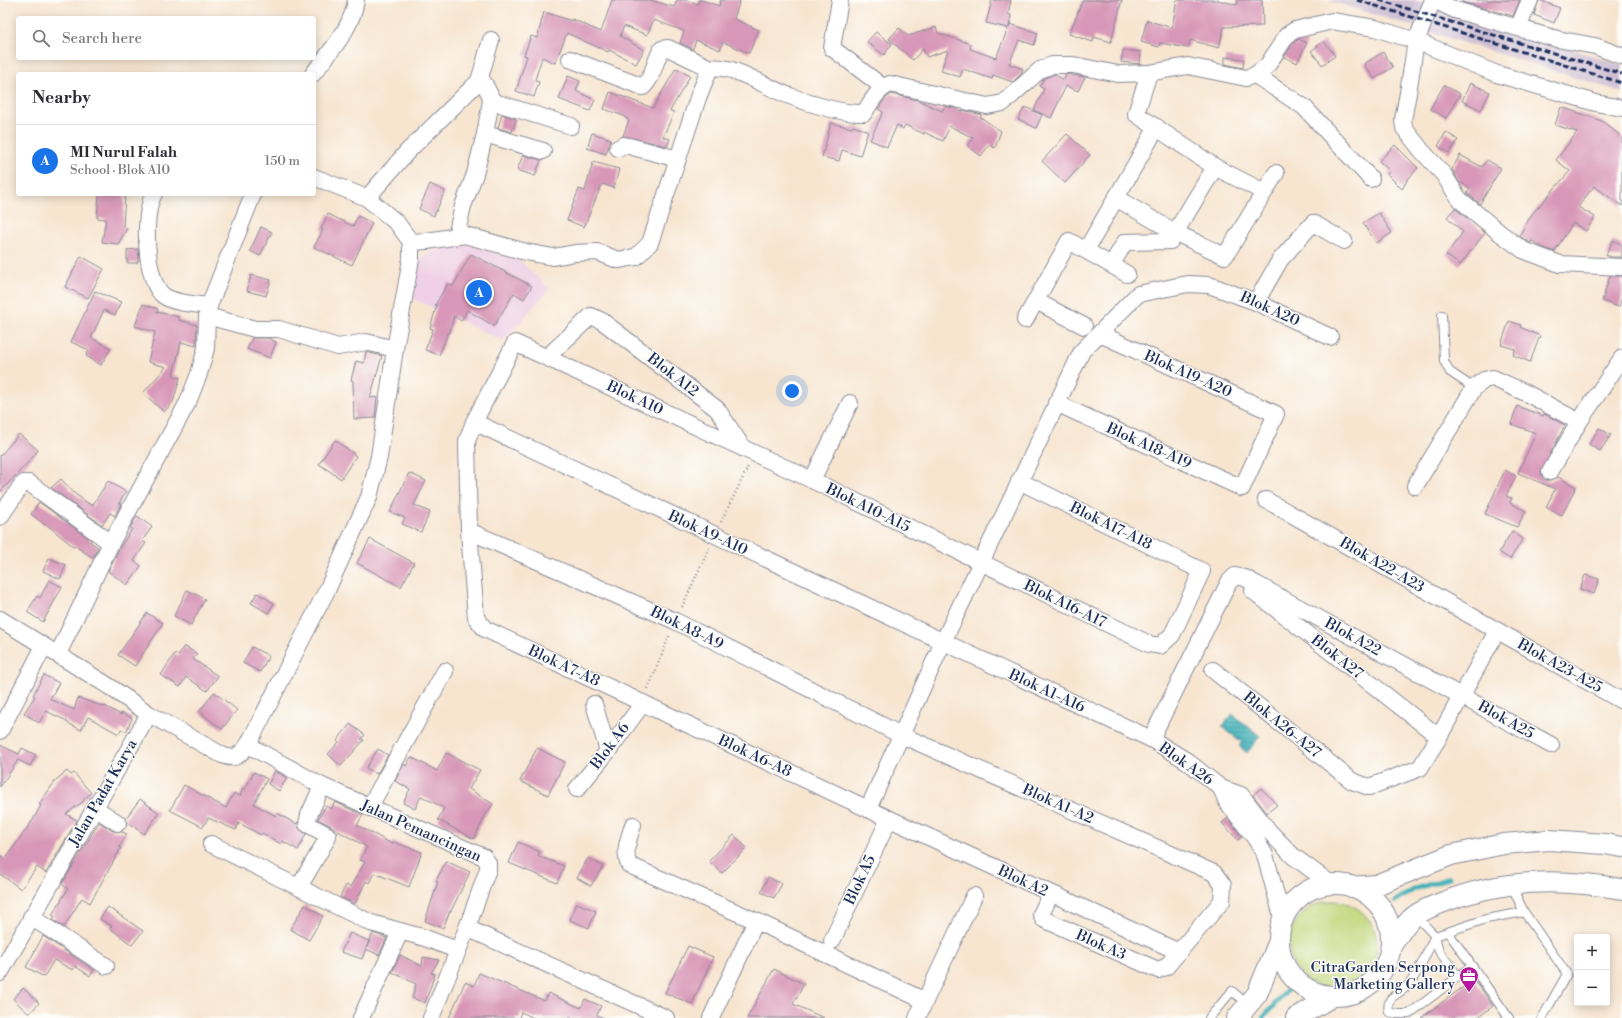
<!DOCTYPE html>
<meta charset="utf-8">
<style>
:root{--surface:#fff;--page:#f2f2f3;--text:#2b2b33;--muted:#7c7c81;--line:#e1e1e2;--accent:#1a73e8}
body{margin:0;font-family:"Libre Bodoni",serif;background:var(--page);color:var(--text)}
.controls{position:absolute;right:12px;bottom:12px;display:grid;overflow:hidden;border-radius:4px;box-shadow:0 2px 10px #0003}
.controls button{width:36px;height:36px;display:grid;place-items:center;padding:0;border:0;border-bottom:1px solid var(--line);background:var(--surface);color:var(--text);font:20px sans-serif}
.you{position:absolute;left:792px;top:391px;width:14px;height:14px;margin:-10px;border:3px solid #fff;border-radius:50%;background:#1a73e8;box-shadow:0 0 0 6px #1a73e833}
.badge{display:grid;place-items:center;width:26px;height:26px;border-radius:50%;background:var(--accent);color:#fff;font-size:13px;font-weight:700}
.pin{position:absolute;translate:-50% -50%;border:2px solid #fff;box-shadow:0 1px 4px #0006}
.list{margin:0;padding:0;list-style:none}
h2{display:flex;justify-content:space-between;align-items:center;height:52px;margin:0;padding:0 16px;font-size:17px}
h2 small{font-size:13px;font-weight:400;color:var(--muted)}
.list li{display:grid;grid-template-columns:26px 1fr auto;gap:12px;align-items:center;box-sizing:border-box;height:72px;padding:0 16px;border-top:1px solid var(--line)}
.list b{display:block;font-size:15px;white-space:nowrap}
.list p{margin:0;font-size:13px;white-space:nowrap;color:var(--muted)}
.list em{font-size:13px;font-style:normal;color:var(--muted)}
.icon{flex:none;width:22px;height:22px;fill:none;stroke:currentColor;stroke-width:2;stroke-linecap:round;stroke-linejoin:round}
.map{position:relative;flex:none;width:1622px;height:1018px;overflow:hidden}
.search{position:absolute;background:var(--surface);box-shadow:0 2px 10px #0003;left:16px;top:16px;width:300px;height:44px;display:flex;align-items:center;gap:10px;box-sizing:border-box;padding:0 14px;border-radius:4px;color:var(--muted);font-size:15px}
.panel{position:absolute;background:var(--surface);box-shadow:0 2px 10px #0003;left:16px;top:72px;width:300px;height:124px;border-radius:4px}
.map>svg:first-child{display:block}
</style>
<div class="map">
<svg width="1622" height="1018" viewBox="0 0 1622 1018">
<defs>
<pattern id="water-rules" width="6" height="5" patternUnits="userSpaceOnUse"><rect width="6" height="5" fill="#42b2b9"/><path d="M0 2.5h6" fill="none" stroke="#36919a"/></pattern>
</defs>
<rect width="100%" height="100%" fill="#fdfcf7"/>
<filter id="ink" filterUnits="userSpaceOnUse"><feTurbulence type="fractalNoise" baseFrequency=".025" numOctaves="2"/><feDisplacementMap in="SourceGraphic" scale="8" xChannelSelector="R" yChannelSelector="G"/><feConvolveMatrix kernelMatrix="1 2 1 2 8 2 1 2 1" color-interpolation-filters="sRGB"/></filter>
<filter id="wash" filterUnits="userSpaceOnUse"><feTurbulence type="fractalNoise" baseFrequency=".012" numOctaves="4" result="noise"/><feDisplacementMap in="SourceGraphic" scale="16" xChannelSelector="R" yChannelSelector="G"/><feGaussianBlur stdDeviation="0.9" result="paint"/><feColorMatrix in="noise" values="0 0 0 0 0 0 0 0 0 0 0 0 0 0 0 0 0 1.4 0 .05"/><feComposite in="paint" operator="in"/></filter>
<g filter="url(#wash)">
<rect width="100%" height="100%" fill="#f7e5d0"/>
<polygon fill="#efd0e7" points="466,244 519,260 550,289 503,341 410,297 418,260 431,251"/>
<polygon fill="#cdbed3" points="1328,0 1414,0 1622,65 1622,92"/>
<circle fill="#c1d67a" stroke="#6e826c" cx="1333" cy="945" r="44"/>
<polygon fill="url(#water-rules)" stroke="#2e708c" points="1232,714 1260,736 1247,753 1239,746 1242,742 1222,727"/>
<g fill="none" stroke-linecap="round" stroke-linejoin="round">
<g stroke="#42b2b9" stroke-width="4.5">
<polyline points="1395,901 1415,889 1449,878"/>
<polyline points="1263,1018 1287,990"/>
</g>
</g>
<g id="blocks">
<g fill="#d897b8">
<polygon points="612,0 650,0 674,7 677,0 687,0 698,4 699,0 702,0 719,6 721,0 740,0 734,19 759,30 749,53 723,42 720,50 696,40 693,49 680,43 684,31 654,20 647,35 624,26 620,36 644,50 636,64 609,50 608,52 567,33 555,63 542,57 535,80 539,82 534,97 516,91 527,56 524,55 531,36 537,38 544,12 572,21 572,19 601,32"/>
<polygon points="992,0 1011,0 1008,14 1011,15 1009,28 1010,24 1038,33 1034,45 1019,40 1009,64 1023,69 1021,74 1013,82 993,75 992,79 963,69 960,77 941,71 948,50 927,57 923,49 913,60 889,39 899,28 908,36 936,27 938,33 971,44 970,49 996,58 1008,28 986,23"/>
<polygon points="1083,0 1122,0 1111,42 1094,37 1093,42 1069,34"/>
<polygon points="1177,0 1218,0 1237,5 1237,0 1262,0 1263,26 1224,27 1219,48 1190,40 1188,48 1160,43 1159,47 1141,42 1147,20 1172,28"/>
<polygon points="1462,0 1520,0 1513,16 1462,2"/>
<polygon points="1539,0 1560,8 1554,23 1534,15"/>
<polygon points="876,32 892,44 884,55 867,42"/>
<polygon points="1299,39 1307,43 1297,63 1284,57 1294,42"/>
<polygon points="1324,41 1335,56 1322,65 1311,51"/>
<polygon points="1123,50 1141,52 1140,64 1121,62"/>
<polygon points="1383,52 1393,67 1374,79 1364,64"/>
<polygon points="1225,57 1244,59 1243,68 1225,64"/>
<polygon points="676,68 690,76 670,111 674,112 663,137 670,139 667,146 623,136 629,120 624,117 624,116 604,109 610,92 653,108"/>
<polygon points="1054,74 1064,80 1066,74 1085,77 1078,91 1066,86 1051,118 1034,110 1044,89 1039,86 1045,78"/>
<polygon points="568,76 580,81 576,91 595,100 590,111 559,99"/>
<polygon points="1470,83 1490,92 1481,110 1462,101"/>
<polygon points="1444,85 1460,94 1446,118 1430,109"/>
<polygon points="891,94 918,100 942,111 945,106 954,108 962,112 963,110 982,115 980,117 1001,131 995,148 989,145 981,156 968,146 973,138 950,126 943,141 924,132 924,134 905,125 903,129 897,125 887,147 870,140 883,112 878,109 885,99"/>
<polygon points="1025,107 1042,115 1036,128 1018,119"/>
<polygon points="1561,107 1602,121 1622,137 1622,206 1594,186 1578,207 1595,217 1586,231 1573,223 1554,252 1542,247 1532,241 1530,243 1519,236 1532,214 1570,171 1556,160 1577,132 1555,125"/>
<polygon points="502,114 516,119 512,132 498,128"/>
<polygon points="831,123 852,128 853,126 868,131 860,156 842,150 839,161 822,157"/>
<polygon points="1446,132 1458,140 1449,153 1438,146"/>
<polygon points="592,133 611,139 606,154 587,148"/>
<polygon points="1067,134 1090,155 1065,183 1042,161"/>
<polygon points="1395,145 1418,168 1408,179 1402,189 1387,174 1390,171 1379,161"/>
<polygon points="523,155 541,160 535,176 517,170"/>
<polygon points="1460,155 1482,167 1487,160 1501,168 1480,204 1467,193 1470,188 1459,182 1452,169"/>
<polygon points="593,162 619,169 614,188 602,184 584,227 567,220 579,189 585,191"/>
<polygon points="430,184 445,191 434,216 419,209"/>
<polygon points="99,194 125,194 123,227 127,228 118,244 102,242 106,219 97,218"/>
<polygon points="1455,208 1485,233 1460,265 1446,255 1463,232 1447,217"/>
<polygon points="1379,213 1392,233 1376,243 1363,223"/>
<polygon points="328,214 353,226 358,216 372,223 352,265 314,247 323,230 321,229"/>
<polygon points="261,227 272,232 260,256 250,251"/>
<polygon points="1613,240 1622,245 1622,257 1611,257 1606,255"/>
<polygon points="138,249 139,259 137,263 127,263 127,250"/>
<polygon points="471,254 532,286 524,299 514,293 494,326 467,310 461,321 454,316 449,334 448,333 439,355 425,350 433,329 430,328 437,305 435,305 448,283 453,286"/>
<polygon points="81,256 104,269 88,298 65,287"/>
<polygon points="251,275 271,280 266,296 247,291"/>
<polygon points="1610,276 1622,276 1622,297 1619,307 1602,301"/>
<polygon points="95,291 121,302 115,315 104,310 91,338 111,348 101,365 86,356 89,350 71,342"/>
<polygon points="143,304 158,309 157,312 179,317 179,320 197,325 196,346 181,342 173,375 180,378 173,402 164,412 143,393 166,367 148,362 155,332 135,326"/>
<polygon points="1509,321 1521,325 1520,327 1540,336 1530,362 1513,355 1515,349 1501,345"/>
<polygon points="252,338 268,338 276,342 270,358 247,349"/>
<polygon points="366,352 382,356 370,398 377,397 375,418 354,419 353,381 351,380 356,361 364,363"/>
<polygon points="1517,406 1543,416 1544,414 1565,425 1541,472 1542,476 1546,480 1550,481 1558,477 1576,487 1562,515 1546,507 1555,489 1518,473 1536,433 1511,424"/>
<polygon points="1599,428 1611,435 1600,451 1589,444"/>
<polygon points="19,434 38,450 34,456 0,492 0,456"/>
<polygon points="335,440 356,456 341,479 319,464"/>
<polygon points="1505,470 1516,476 1506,496 1512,498 1510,503 1526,511 1517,527 1485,514"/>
<polygon points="409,473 426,481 414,505 430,512 421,532 402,524 405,518 390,512"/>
<polygon points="61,479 75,494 92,506 108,481 126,492 119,503 121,504 115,516 110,513 102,525 51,488"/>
<polygon points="39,502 91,540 90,542 98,547 93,558 74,545 74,547 46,524 45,525 31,514"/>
<polygon points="137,516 152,527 142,541 146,543 134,561 141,566 127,585 108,571 119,549 132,529 130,528"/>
<polygon points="1512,531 1523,539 1510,559 1499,552"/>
<polygon points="370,539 414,563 401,587 357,563"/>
<polygon points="49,558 66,565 60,579 43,571"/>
<polygon points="1585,575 1599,579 1594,594 1580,589"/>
<polygon points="49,580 62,587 43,622 27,612 37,596 40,598"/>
<polygon points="187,590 205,599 191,625 174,616"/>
<polygon points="257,593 274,603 268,613 251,603"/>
<polygon points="147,613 163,623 135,666 118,655"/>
<polygon points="184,646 197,654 193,659 218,676 207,691 186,677 180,687 161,675 175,653 178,656"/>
<polygon points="252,647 269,656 260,672 243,663"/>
<polygon points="44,675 59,683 50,699 74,710 78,698 105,707 105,706 121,715 122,713 132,718 126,732 121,729 119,734 88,717 81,730 66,722 67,721 46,711 39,723 24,713 35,696 33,695"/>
<polygon points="214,692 237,710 222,729 199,712"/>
<polygon points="350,724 365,735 361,739 364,740 341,766 328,754 339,742 337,741"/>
<polygon points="0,745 19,754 22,748 36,755 30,766 18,760 0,787"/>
<polygon points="537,748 565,762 548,795 520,781"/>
<polygon points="378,749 388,755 377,774 366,768"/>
<polygon points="446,753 480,770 469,789 493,804 485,816 474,839 438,820 444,808 421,796 415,809 403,803 410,789 395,781 404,764 406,766 411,757 437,771"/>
<polygon points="67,771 71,775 74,773 91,793 83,800 84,801 66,814 77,820 46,873 37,867 21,889 0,874 0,855 5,859 33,820 41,805 39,804 56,780"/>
<polygon points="275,771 287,778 279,791 268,784"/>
<polygon points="254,772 267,779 254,804 276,816 277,813 296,824 298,822 299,828 306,834 298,850 282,841 281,844 262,833 261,835 239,823 236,830 208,818 203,827 170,810 184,785 226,808 234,793 240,796 243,788 245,789"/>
<polygon points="1261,788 1277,805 1267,813 1253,795"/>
<polygon points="140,799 159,813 144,834 127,822 126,818"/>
<polygon points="335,802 363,815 357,825 392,844 393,842 422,852 409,887 374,873 369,883 366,881 355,904 340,897 346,885 350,887 365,862 360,860 367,847 338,831 337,834 333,827 318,819 326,806 331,809"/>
<polygon points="1228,818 1242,837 1238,840 1222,823"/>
<polygon points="99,822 113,831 122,832 127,834 119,847 121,848 90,903 82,898 64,927 53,920 55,917 52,915 68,889 62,884"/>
<polygon points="734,835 747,848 722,873 709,861"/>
<polygon points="518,842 540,852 538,856 564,866 557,883 509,863"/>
<polygon points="588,858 603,866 591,886 577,878"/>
<polygon points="446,861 470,872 451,911 450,911 443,928 425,921 438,882 436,881"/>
<polygon points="768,877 782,884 774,898 761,892"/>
<polygon points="577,903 596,911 589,928 570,920"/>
<polygon points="305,905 323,916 309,940 290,929"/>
<polygon points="108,907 143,931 132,945 110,928 112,926 100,919"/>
<polygon points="350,933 369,941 362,959 341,952"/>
<polygon points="373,933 387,938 379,955 366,949"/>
<polygon points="43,936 94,970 90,976 75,966 73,970 54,960 44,977 26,967"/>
<polygon points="688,946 713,957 692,1004 665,993"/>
<polygon points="400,955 422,966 423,957 439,960 431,973 435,974 425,1003 412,998 416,984 392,972"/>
<polygon points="774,969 804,984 793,1004 824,1018 747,1018"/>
<polygon points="479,973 545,1001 548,993 581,1008 585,999 601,1006 597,1015 604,1018 534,1018 521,1012 519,1018 449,1018 465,982 474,986"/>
<polygon points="1474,979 1493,1006 1477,1018 1421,1018"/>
<polygon points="23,988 39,1003 29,1014 13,999"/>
</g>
</g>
</g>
<g filter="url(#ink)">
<use href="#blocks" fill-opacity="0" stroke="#898a97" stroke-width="1"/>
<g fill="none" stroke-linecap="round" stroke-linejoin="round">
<defs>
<g id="service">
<polyline points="1442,315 1444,361 1450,372 1474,388"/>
<polyline points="1511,885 1524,912 1567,974 1542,1018"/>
<polyline points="1416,916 1435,936 1486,919 1524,912"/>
<polyline points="1448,932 1509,1018"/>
<path d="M1435,936C1427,951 1420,971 1409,984C1400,996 1385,994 1389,1012L1397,1014H1409L1472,966"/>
<polyline points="1435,936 1439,951 1458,976"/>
<polyline points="1209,1018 1232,991 1248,1005"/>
</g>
<g id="minor">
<polyline points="840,0 832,48 883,87"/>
<polyline points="1433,0 1416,41 1408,93 1403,120 1404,128 1422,151 1444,175 1459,199 1500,233 1523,250 1560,264 1622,267"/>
<polyline points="1434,0 1455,10 1557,39 1595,46 1622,56"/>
<polyline points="1518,28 1530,0"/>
<path d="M570,59L643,87C654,77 654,61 662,49L668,48L710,68"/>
<polyline points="1149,73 1136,114 1215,167 1264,192"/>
<path d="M313,74C330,51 352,29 356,0"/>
<polyline points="1255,75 1304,107 1371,179"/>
<polyline points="491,101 571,126"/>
<polyline points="485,134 543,151"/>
<polyline points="618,148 624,145 629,146 678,159"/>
<path d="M154,194C142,213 145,283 164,296C176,304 195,304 209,306"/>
<polyline points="367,198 407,152 479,81 491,40"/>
<polyline points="1116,198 1176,233 1225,256 1276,173"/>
<polyline points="456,236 463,206 475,174 485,134 491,101 490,95 484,83 479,81"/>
<path d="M411,242L427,241L465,235L526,252L553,257L575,253L597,252L618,260L636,257L650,243L699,95L710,68C735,64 766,88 790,96C810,104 843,114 864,113C871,102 877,90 890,84L987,106L1003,103L1040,70L1052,65H1073L1118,74L1149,73L1188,66L1246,78L1255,75L1267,66L1287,35L1295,30L1332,21L1375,28L1416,41L1497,74L1596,103L1622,108"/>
<polyline points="1086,250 1157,127"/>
<polyline points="1112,264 1125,242 1170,241 1215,167"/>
<polyline points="1036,301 1084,326"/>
<polyline points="1256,302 1280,260 1313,223 1344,241"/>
<polyline points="207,316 255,329 279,329 338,347 366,342 395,349"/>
<polyline points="1025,320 1069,241 1127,274"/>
<polyline points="547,357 591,316 602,321 717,409 743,448"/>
<polyline points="1056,403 1242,488 1276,414 1100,334"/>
<polyline points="474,422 1151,739 1187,761 1221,788"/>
<polyline points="1550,472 1579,422 1622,358"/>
<polyline points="812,480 850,403"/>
<polyline points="1019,481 1202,571 1172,635 1160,646 1149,644 812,480 515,343 474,422 467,441 469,531 476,618 485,629 868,809 1179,952"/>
<polyline points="1415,486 1474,388 1484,380 1493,378 1528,394 1579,422"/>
<polyline points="1266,500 1622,701"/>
<polyline points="0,517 21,486 24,483 29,483 111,543"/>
<polyline points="469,531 675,621 901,735 1214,873 1223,885 1222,901 1166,967 1158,970 1043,919 1041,914 1051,894"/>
<polyline points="1253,591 1439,737"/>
<path d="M0,619L107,685L149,714L222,755C236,761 239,755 248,745L328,588L369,497L379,457L395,349L411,259V242L397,223L367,198L314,177"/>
<polyline points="58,654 111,543 188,402 199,374 206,348 207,316 209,306 253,194"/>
<polyline points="1213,670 1352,781 1369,787 1420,768 1439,737 1497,631"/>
<polyline points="594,704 608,751"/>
<polyline points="0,731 44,646"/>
<polyline points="1151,739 1229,582 1235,576 1245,578 1551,745"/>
<polyline points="248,745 322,786 484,857 488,863 488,869 467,928 666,1018"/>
<polyline points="577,789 608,751 643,703"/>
<polyline points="95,808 118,823"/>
<polyline points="369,808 445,671"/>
<polyline points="868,809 943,642 1082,351 1138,294 1188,284 1209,285 1256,302 1330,337"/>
<path d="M633,825C629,838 623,851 629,865L756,921L925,1001"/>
<polyline points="211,844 371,923 425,938 457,950"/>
<polyline points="299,887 327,839 328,836 326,834 307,824 309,815 322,786"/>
<polyline points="31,917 106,966"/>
<polyline points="1283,920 1265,855 1255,838 1227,802 1221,788 1241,795 1268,830 1293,856 1331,884"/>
<polyline points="832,941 889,819"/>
<polyline points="0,973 149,714"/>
<polyline points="361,1018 400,932"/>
<polyline points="431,1018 467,928"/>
<polyline points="711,1018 756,921"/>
<polyline points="917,1018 974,896"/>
</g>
<g id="tertiary">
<circle cx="1335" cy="940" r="56"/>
<polyline points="1352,887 1376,885 1451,855 1504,844 1549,840 1605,844 1622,847"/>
<path d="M1391,946C1397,938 1402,928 1409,921C1417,912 1431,907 1441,903C1501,879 1559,878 1622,889"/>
<polyline points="1237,1018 1257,994 1279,941"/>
<polyline points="1296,1018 1333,996"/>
</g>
</defs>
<use href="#service" stroke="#898a97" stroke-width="10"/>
<use href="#minor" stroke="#898a97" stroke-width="18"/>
<use href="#tertiary" stroke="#898a97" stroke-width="22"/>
<g stroke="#898a97" stroke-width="2.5" stroke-dasharray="1 3" stroke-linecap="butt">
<polyline points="721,522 748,467"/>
<polyline points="682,607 709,548"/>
<polyline points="648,689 670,634"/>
</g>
<use href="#service" stroke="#fff" stroke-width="8"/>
<use href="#minor" stroke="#fff" stroke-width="16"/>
<use href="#tertiary" stroke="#fff" stroke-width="20"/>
<g stroke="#1b2f5e" stroke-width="3" stroke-dasharray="6 3" stroke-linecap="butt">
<polyline points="1357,0 1622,83"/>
<polyline points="1379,0 1622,74"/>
</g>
</g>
</g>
<defs>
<symbol id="office-pin" viewBox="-11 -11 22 30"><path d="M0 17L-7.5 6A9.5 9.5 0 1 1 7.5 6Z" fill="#b5179e" stroke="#fdfcf7"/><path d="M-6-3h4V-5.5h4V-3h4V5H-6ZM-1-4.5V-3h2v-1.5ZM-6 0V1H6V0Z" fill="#fff"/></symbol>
</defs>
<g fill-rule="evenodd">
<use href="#office-pin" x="1458" y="965" width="22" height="30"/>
</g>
<g text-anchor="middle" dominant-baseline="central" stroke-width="3" stroke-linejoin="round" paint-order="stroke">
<g font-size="15" fill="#1b2f5e" stroke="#fdfcf7">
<text transform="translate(1270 309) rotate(24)">Blok A20</text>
<text transform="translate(1188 374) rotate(24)">Blok A19-A20</text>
<text transform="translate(673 375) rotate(38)">Blok A12</text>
<text transform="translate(635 398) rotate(25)">Blok A10</text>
<text transform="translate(1149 446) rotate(24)">Blok A18-A19</text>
<text transform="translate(868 508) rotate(26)">Blok A10-A15</text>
<text transform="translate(1111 526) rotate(26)">Blok A17-A18</text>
<text transform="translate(708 533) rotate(25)">Blok A9-A10</text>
<text transform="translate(1382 565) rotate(30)">Blok A22-A23</text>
<text transform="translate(1065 604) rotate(26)">Blok A16-A17</text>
<text transform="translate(687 628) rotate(26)">Blok A8-A9</text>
<text transform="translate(1353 637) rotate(29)">Blok A22</text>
<text transform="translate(1337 657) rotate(38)">Blok A27</text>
<text transform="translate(564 666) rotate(25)">Blok A7-A8</text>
<text transform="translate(1560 666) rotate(29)">Blok A23-A25</text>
<text transform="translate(1047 691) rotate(25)">Blok A1-A16</text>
<text transform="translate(1506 720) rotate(29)">Blok A25</text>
<text transform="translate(1282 725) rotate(39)">Blok A26-A27</text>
<text transform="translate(610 746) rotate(-53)">Blok A6</text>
<text transform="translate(755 756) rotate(25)">Blok A6-A8</text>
<text transform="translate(1186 764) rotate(35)">Blok A26</text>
<text transform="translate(103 793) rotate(-60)">Jalan Padat Karya</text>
<text transform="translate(1058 804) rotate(24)">Blok A1-A2</text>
<text transform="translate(421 831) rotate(24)">Jalan Pemancingan</text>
<text transform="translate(860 880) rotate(-65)">Blok A5</text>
<text transform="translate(1023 881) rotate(25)">Blok A2</text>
<text transform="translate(1101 945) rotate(24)">Blok A3</text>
</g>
<g font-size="15" fill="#1b2f5e" stroke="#fdfcf7" text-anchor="end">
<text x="1455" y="967">CitraGarden Serpong<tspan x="1455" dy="17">Marketing Gallery</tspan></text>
</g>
</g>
</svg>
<div class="controls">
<button>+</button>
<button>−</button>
</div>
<div class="you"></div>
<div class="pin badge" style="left:479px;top:293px">A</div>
<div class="search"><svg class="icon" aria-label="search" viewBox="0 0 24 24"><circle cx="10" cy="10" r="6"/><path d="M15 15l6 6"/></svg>Search here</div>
<section class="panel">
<h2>Nearby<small></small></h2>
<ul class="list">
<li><span class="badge">A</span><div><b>MI Nurul Falah</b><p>School · Blok A10</p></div><em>150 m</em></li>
</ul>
</section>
</div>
